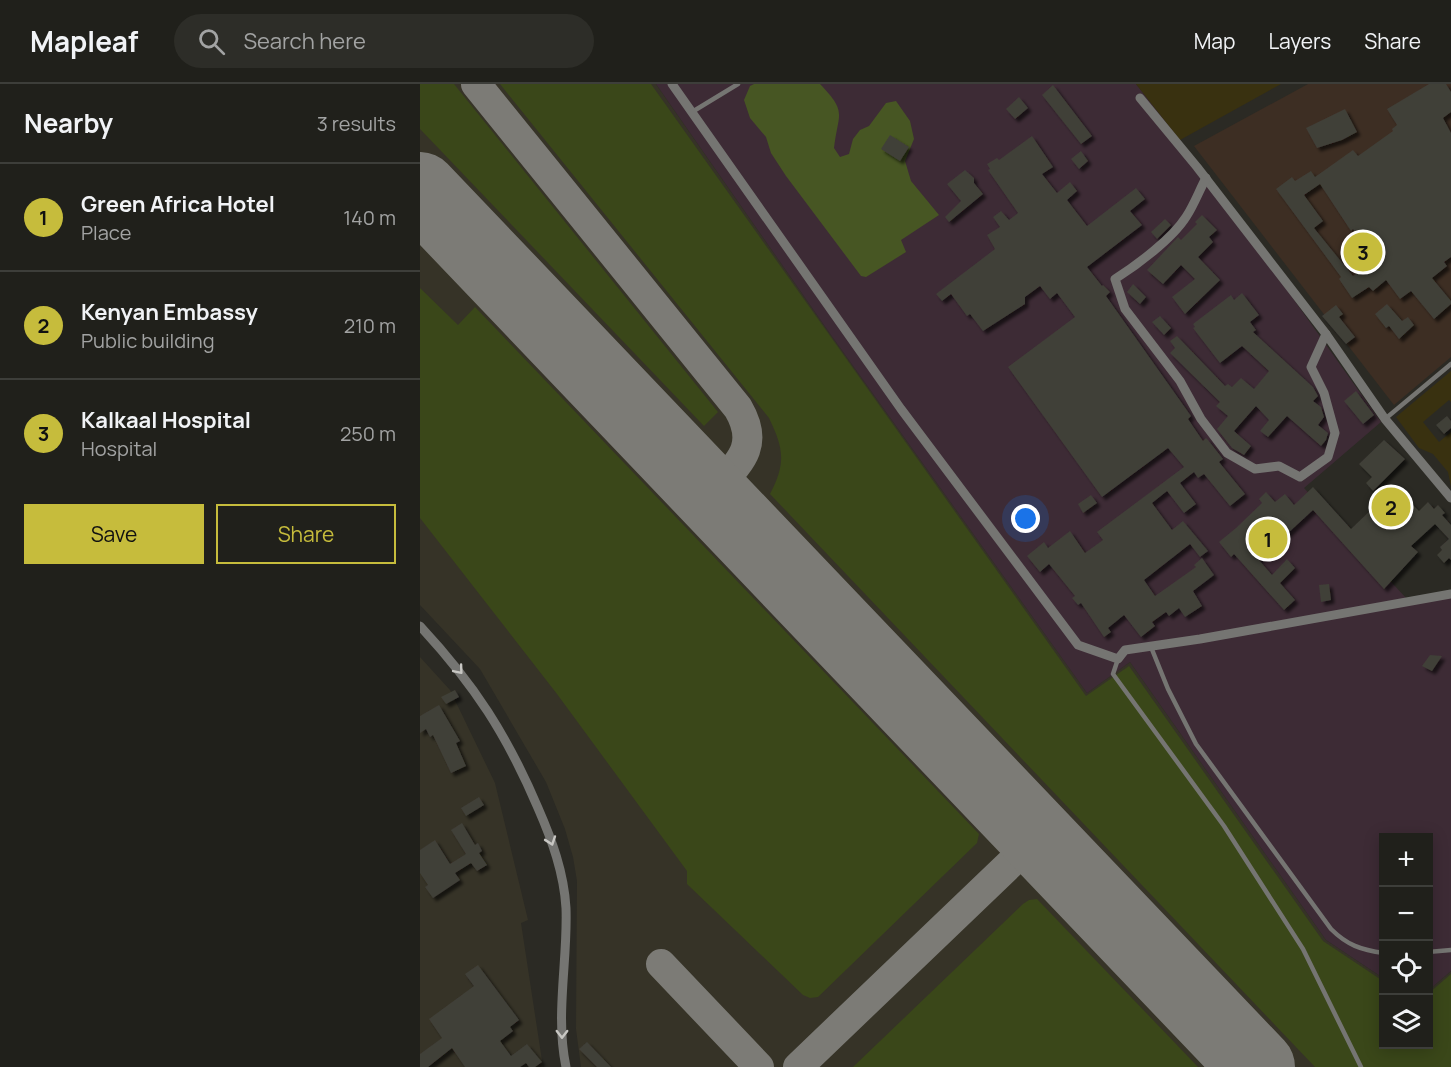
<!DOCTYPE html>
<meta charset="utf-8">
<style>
:root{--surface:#20201b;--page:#2d2d28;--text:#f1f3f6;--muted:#a2a3a3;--line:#3d3e3a;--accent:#c6bc3c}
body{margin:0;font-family:Manrope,sans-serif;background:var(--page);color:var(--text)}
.controls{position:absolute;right:18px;bottom:18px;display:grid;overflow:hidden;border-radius:0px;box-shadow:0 3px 15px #0003}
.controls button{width:54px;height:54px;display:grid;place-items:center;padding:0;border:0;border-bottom:2px solid var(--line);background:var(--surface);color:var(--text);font:30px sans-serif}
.you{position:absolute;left:606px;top:435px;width:21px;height:21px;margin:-15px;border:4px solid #fff;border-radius:50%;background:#1a73e8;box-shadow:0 0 0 9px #1a73e833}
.badge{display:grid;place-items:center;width:39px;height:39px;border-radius:50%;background:var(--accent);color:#111;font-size:20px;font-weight:700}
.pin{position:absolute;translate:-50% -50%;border:3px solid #fff;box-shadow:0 2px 6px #0006}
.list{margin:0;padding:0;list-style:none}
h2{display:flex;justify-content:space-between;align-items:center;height:78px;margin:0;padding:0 24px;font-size:26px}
h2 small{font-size:20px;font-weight:400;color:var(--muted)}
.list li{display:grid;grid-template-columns:39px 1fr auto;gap:18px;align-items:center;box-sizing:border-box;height:108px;padding:0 24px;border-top:2px solid var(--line)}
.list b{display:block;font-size:22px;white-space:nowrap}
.list p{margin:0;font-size:20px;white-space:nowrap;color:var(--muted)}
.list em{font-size:20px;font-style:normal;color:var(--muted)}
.actions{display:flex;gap:12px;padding:18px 24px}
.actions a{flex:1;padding:14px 0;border:2px solid var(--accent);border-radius:0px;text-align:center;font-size:21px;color:var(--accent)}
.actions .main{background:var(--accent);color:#111}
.icon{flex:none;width:33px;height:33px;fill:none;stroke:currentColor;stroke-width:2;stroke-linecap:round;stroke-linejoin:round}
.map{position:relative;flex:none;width:1031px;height:983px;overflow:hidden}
header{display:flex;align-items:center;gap:36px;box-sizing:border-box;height:84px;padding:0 30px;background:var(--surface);border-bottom:2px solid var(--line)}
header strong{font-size:28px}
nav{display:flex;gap:33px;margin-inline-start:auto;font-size:21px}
.search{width:420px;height:54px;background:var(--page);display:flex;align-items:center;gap:15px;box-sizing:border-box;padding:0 21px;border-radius:33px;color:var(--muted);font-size:22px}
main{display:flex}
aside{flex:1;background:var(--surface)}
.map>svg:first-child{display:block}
</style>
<header>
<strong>Mapleaf</strong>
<div class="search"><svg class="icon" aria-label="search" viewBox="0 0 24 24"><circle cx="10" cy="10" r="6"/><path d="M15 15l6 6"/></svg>Search here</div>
<nav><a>Map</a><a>Layers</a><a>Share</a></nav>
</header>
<main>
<aside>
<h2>Nearby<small>3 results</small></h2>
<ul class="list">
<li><span class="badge">1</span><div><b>Green Africa Hotel</b><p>Place</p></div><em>140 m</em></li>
<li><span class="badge">2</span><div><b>Kenyan Embassy</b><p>Public building</p></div><em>210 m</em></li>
<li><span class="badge">3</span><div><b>Kalkaal Hospital</b><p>Hospital</p></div><em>250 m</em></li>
</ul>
<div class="actions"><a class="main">Save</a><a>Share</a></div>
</aside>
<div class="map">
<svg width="1031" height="983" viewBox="0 0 1031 983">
<defs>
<filter id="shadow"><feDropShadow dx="3.5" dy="3.5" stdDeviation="1.5" flood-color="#0009"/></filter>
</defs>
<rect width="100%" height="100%" fill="#2b2a24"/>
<g fill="#363327">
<polygon points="0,0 236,0 411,251 667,609 710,578 906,856 963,894 964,960 1008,960 1009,906 1031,887 1031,983 161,983 156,945 157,797 153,773 145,745 126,698 60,585 0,521"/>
<polygon points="0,573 30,606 75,699 108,836 101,839 123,983 0,983"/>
</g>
<polygon fill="#3d2b35" points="236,0 716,0 760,56 961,338 884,404 986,514 1031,510 1031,887 1009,906 1008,754 964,754 963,894 906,856 710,578 667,609 411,251"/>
<polygon fill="#3d2e23" points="888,0 1031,0 1031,273 974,321 774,62"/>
<g fill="#3a4719">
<polygon points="0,0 34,0 298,328 284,342 0,45"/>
<path d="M80,0H231L666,612L709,582L903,857L963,897L964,960H1008L1009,909L1031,890V983H895L350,410C366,379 364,365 349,334Z"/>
<polygon points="0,204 38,241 55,223 559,750 557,759 398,913 390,914 383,911 267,800 267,787 137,610 0,434"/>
<polygon points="617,815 778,983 433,983 603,820 609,816"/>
</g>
<path fill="#475623" d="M334,0H400C428,29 418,29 414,64L420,73L429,70L433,55L440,46L449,42L466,19L476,17L490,37L494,55L485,77L491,97L519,131L481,156L486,168L446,193L441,192L366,92L351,69L346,53L330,34L324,16L330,2Z"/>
<g fill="#393110">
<polygon points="716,0 861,0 760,56"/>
<polygon points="1031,287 1031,318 1029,316 1003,338 1019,358 1031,348 1031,403 1028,388 1013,370 999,364 976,333"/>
</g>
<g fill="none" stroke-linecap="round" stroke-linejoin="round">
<g stroke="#7c7b76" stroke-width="30">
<path d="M56,0L318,324C342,365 316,381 290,410"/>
<polyline points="241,880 339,983"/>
<polyline points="378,983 618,753"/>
</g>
<polyline stroke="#7c7b76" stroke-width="76" points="0,106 837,983"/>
</g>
<g fill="#403f38" fill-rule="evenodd" filter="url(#shadow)">
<path d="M1009,0H1026L1031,8V28L1023,34L1031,49V173L1024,178L1027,182L1012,194L1031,217V220L1014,235L991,207L980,215L966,196L953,207L949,203L932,214L919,195L921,193L856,105L872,93L875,97L891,87L895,93L933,66L938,72L973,47L972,45L977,41L967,25ZM900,100L931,147L933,145L954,176V178L933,192L894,144L903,137L884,111Z"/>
<polygon points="633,1 672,52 661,60 622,11"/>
<polygon points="599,13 608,24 595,35 586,25"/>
<polygon points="925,25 937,48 922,56 897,64 886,44"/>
<polygon points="470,51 489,63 480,77 461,65"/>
<polygon points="612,52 633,83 622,90 637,109 650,98 657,107 647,116 667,142 716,104 725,115 710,127 722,141 667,183 682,202 683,201 690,208 686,212 771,332 768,335 783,357 786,354 788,356 803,375 799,378 825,410 810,422 784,390 778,394 774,388 760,399 776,420 764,429 747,407 732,419 752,446 763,437 788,467 780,473 770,460 724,496 735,512 776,483 774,481 782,474 794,491 773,507 782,522 765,533 759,524 749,532 746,528 732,538 735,542 721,553 704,531 688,544 691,548 684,553 661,519 658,521 652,514 655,512 629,480 620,488 607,472 624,458 628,464 650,447 665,469 683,456 677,448 764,383 748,364 682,413 588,283 655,233 637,209 630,215 620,202 605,213 605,220 563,247 550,230 547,232 531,210 522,217 516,210 575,165 567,151 580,143 573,133 581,127 589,136 598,129 568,86 570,85 567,80 577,74 579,76"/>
<polygon points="661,67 668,77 659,85 651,75"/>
<polygon points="545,86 554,94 554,99 563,110 529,138 525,133 541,117 527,100"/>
<polygon points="782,131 797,146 789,153 793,158 778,173 800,196 765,230 752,213 775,195 761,181 743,200 727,186 758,153 761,156 777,140 775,138"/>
<polygon points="745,135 751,141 737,155 731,148"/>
<polygon points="713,200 726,213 720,220 707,208"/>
<polygon points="822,209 839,231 830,238 836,246 833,248 893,303 898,312 893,317 901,323 904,333 898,341 908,349 906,356 901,362 867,332 848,353 840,347 849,336 836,322 814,347 831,362 824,371 812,364 797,345 808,332 796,322 800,318 750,269 755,264 750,257 757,252 805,302 808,300 812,303 821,294 834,305 849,287 822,262 800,279 773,244 775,243 773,240 811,211 814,216"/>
<polygon points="967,220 982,237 988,233 994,241 979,255 969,242 966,244 955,230"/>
<polygon points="916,221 923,230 919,233 935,253 926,260 902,232"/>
<polygon points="740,232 751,244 744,251 732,238"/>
<polygon points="936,307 954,331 943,340 924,317"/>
<polygon points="1027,332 1031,337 1031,344 1024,350 1016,341"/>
<polygon points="964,356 985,375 953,407 946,399 952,393 939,380"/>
<polygon points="893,403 931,445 955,422 960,427 964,424 970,431 987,415 999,427 1008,418 1014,425 1018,421 1025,429 1022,431 1031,441 1031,476 1029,474 1024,479 1017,471 1022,466 1020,463 1029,455 1015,440 991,462 998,468 964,505 893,426 839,476 852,491 867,475 875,484 860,499 875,516 864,526 814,470 811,473 799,458 816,444 842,419 839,415 846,408 855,418 865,410 874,421"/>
<polygon points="671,411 677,419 663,429 658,420"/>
<polygon points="909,500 911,516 901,518 899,501"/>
<polygon points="1010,571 1022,572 1012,587 1002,582"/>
<polygon points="35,606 39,613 26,620 21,613"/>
<polygon points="19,621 40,657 36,659 46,682 31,689 13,651 10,653 6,645 0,649 0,632"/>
<polygon points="59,713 64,721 46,732 41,724"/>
<polygon points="42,739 55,761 58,759 62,767 59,769 67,781 57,787 51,779 35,789 40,796 13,814 5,803 8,801 0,789 0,766 15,756 30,780 46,770 31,746"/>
<polygon points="58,881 99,936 90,943 93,947 80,957 91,972 107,960 122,978 115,983 109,983 106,979 100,983 45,983 32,964 8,983 0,983 0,970 22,954 9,935 54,902 45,890"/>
<polygon points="167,958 191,983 177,983 159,965"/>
</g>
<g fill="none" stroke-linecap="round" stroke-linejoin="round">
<g stroke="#757572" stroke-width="4.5">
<polyline points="272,28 318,0"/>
<polyline points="965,335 1031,280"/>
<path d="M731,563L748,605L776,660L911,845C927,861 941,866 964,869"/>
<polyline points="698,575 693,590 804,742 883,865 941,983"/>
<polyline points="1008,868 1031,866"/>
</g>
<g stroke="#757572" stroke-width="9">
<polyline points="252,0 481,325 658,561 698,575 705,566 780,555 1031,510"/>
<polyline points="720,14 777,83 906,250 965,335 1031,414"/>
<path d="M786,94C779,107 774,121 766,133C752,155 717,181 695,195L705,225L760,297L781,335L807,369L835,385L859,382L880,393L908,373L915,349L904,309L891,283L906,250"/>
<path d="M0,542C54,600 87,651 118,724C132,756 144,789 146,824C148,876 135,931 146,983"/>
</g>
</g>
<defs><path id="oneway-chevron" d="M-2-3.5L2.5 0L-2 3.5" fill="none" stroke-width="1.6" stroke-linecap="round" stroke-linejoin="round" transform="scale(1.5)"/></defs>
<g stroke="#c8c7c3">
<use href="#oneway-chevron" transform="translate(39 586) rotate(50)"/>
<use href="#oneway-chevron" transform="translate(131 757) rotate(71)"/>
<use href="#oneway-chevron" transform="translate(142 950) rotate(90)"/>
</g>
</svg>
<div class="controls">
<button>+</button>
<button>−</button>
<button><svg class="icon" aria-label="locate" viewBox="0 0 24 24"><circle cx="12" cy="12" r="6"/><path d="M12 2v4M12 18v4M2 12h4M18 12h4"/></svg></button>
<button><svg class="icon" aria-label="layers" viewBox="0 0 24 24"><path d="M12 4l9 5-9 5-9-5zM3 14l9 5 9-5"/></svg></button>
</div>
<div class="you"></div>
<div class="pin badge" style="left:848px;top:455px">1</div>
<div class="pin badge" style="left:971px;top:423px">2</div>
<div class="pin badge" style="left:943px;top:168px">3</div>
</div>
</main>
